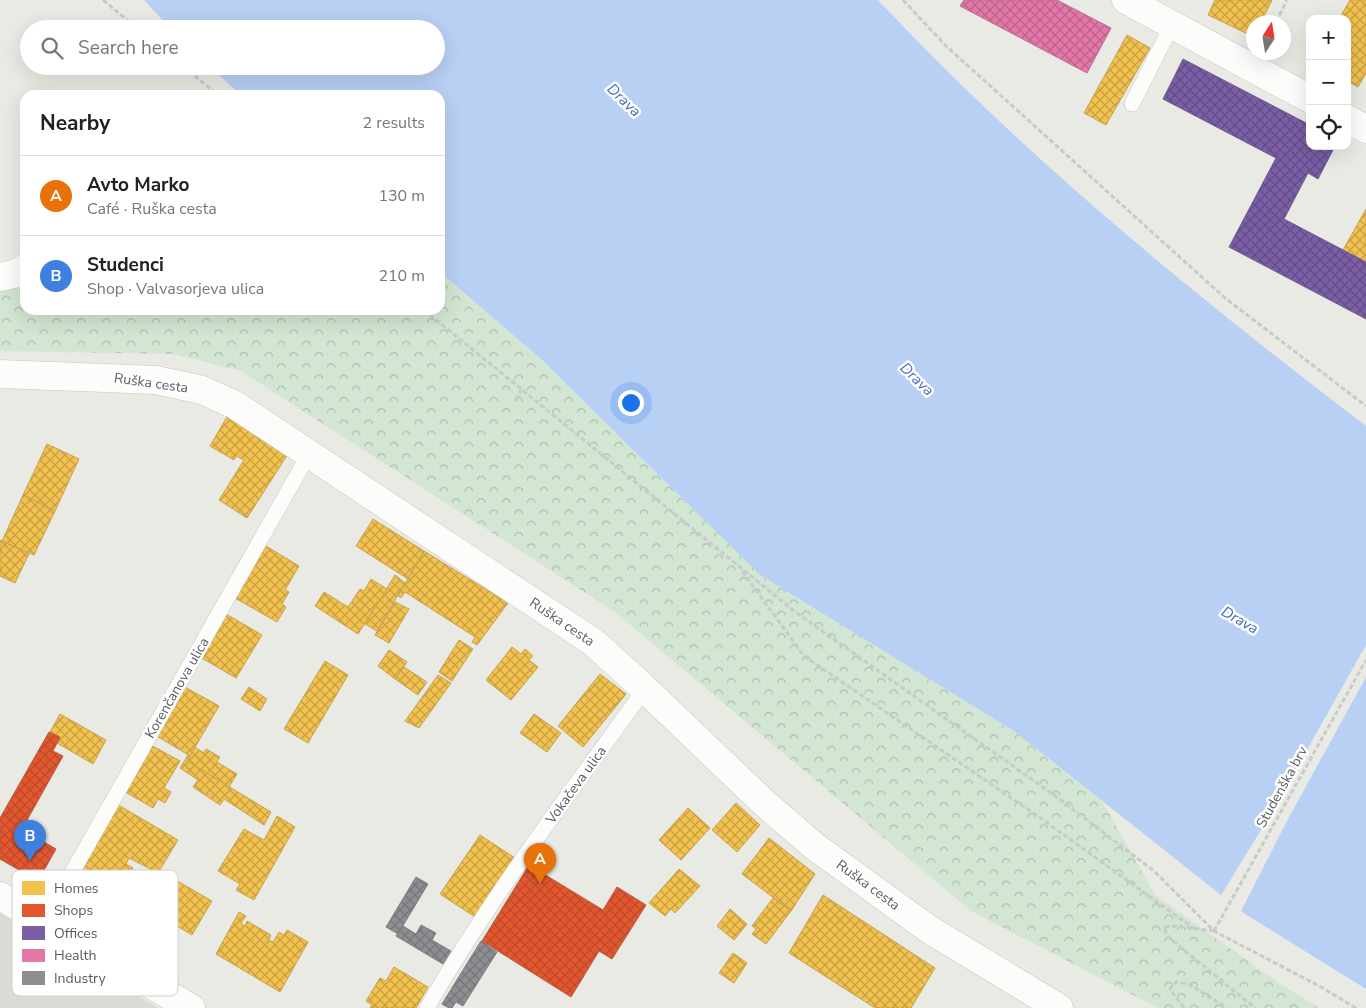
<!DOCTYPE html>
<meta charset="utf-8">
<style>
:root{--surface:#fff;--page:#f2f2f2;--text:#222;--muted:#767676;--line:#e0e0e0;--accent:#1a73e8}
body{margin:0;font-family:"Nunito Sans",sans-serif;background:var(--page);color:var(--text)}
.controls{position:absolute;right:15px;top:15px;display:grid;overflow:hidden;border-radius:10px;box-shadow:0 5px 20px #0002}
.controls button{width:45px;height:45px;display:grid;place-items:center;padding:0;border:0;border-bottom:1px solid var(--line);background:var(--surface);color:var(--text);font:25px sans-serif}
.compass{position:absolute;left:1246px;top:15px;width:45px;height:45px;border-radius:50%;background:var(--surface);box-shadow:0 5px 20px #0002;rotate:12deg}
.you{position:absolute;left:630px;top:402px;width:18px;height:18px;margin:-12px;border:4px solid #fff;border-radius:50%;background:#1a73e8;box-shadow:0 0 0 8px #1a73e833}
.badge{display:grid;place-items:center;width:32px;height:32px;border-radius:50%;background:var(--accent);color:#fff;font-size:16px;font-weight:700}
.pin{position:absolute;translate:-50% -41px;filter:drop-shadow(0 1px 2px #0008)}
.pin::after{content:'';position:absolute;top:26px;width:18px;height:15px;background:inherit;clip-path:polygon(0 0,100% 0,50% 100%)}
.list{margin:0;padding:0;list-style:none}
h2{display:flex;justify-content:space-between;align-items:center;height:65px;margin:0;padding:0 20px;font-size:21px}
h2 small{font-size:16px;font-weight:400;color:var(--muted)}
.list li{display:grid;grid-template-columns:32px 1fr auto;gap:15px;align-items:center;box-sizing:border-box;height:80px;padding:0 20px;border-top:1px solid var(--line)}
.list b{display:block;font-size:19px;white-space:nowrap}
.list p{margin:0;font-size:16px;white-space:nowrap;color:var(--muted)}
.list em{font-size:16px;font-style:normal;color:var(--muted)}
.icon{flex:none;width:28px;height:28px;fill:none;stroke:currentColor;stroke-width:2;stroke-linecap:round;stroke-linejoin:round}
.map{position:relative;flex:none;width:1366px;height:1008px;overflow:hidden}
.search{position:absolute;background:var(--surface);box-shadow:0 5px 20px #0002;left:20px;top:20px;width:425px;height:55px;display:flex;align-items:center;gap:12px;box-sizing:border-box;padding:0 18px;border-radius:28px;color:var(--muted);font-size:19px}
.panel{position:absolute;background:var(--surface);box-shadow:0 5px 20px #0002;left:20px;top:90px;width:425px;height:225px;border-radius:15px}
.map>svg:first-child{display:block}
</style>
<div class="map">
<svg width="1366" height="1008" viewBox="0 0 1366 1008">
<defs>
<pattern id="forest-crowns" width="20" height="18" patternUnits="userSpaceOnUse" patternTransform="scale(1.25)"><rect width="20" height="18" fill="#d2e6d3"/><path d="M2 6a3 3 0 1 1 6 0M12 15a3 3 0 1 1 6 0" fill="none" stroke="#adbeaf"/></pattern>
<pattern id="homes-cross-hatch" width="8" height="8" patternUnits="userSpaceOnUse" patternTransform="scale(1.25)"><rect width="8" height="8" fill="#f2c14e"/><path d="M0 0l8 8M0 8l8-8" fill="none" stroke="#c7a044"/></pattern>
<pattern id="shops-cross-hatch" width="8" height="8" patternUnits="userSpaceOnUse" patternTransform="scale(1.25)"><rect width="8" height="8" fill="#e4572e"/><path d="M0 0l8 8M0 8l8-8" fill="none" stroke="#bc4b2b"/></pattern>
<pattern id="offices-cross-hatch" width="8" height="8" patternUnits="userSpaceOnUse" patternTransform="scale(1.25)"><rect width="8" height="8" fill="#7b5ea7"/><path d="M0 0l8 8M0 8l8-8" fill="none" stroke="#634e84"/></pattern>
<pattern id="health-cross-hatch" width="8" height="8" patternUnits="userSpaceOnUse" patternTransform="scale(1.25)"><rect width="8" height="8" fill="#e377a8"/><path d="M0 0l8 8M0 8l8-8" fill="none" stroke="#bb658c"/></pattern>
<pattern id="industry-cross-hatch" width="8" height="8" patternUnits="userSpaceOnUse" patternTransform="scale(1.25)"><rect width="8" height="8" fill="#8d8d92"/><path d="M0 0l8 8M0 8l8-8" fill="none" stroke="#76767b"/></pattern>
</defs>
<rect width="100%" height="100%" fill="#eaeae4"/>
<polygon fill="#dbdbd5" points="0,912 158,1008 0,1008"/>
<polygon fill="url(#forest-crowns)" points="440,272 540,358 760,575 1014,731 1102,801 1155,895 1279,983 1319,1008 1158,1008 971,911 615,612 241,371 174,354 0,351 0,292 25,279 25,310 440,310"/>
<path fill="#b8d0f4" d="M144,0H878C1025,157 1194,295 1366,426V989L1245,914L1014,731L760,575L540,358L440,272V95H241L209,66H436V29H171Z"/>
<polygon fill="#eaeae4" points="1366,645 1366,677 1287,821 1240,913 1220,897 1272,812"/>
<g fill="url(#homes-cross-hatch)" stroke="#c4a354">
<polygon points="1215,0 1272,0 1261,22 1254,22 1254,37 1208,15"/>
<polygon points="1350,0 1366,0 1366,73 1358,87 1347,81 1347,19 1339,19"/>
<polygon points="1127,35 1150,48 1106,125 1084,113"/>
<polygon points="1366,209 1366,262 1343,250"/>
<polygon points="228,415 288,454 247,518 219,500 244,460 236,456 234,460 210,446"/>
<polygon points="47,444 79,459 55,511 23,495"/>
<polygon points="23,495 55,511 34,555 2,541"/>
<polygon points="373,519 424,551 408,579 356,546"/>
<polygon points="0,540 29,554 15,583 0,576"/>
<polygon points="266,546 299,566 285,590 289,592 282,604 286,607 277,622 235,598"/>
<polygon points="424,551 508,603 477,645 472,642 475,637 405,592 401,598 398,596"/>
<polygon points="395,575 405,583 377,631 365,624"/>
<polygon points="371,579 387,589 358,634 315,606 324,592 348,607 360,589 364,591"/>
<polygon points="395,602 409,609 389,643 375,635"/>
<polygon points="226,614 262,635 236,678 200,657"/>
<polygon points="459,640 473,649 452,681 439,672"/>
<polygon points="512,647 521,654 525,649 533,656 529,660 538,667 511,700 486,680"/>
<polygon points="389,650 407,662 395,679 378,666"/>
<polygon points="325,661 348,675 308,743 284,729"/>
<polygon points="404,667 427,682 418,695 395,679"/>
<polygon points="600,674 626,694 583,747 558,726"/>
<polygon points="438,675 451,683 419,728 405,721"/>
<polygon points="183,686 219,706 190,756 155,735"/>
<polygon points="249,687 267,699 260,711 241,699"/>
<polygon points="60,714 106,740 93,764 57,743 60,737 50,732"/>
<polygon points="534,714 561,733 547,752 520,733"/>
<polygon points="149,744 180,761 164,788 171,792 165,803 158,799 153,808 122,790"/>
<polygon points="195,747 204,753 206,749 220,757 217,762 237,774 229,787 187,761"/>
<polygon points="188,755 190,756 187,761 271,812 264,825 224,799 220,805 193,787 198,780 180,768"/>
<polygon points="115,803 178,840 158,873 129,858 126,864 133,868 119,892 83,872 80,862"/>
<polygon points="736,803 760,825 737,852 712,830"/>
<polygon points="688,808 710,828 681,860 659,840"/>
<polygon points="277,816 295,827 254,900 236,890 240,884 218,871 244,829 264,840"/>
<polygon points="480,835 515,858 475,917 440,894"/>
<polygon points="769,838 815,874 791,911 742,874"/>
<polygon points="679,869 700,886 675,913 671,909 665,916 649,903"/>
<polygon points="160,871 212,901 192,935 140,904"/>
<polygon points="823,895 935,968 911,1008 875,1008 789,953"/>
<polygon points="773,898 791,911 766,944 752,934 756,929 752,926"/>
<polygon points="730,909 747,924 734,940 717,926"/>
<polygon points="239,912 246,916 241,923 245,926 247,921 271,935 269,940 273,942 279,932 284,935 287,930 308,942 280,992 216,954"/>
<polygon points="733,953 747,963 734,983 719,973"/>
<polygon points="394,967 428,987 416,1008 370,1008 372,1005 366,1001 380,978 386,981"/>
</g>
<g fill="url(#shops-cross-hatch)" stroke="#bb583e">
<polygon points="49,732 60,737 53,751 63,756 22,829 56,849 38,881 0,859 0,818"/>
<polygon points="529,865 603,910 617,887 646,905 612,959 599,951 571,997 482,941"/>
</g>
<polygon fill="url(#offices-cross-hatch)" stroke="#715d92" points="1183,59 1310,125 1310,146 1335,146 1318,179 1308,173 1284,219 1366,262 1366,319 1229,247 1276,158 1163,99"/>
<polygon fill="url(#health-cross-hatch)" stroke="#ba6f93" points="964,0 1057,0 1111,28 1087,73 960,6"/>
<g fill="url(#industry-cross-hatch)" stroke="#7e7e84">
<polygon points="416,877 428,884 398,934 386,927"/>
<polygon points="421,925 436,933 432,940 451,951 443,964 396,936 403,926 416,934"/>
<polygon points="481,941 497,952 463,1006 456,1002 452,1008 449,1008 442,1004"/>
</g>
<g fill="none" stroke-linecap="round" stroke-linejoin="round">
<defs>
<g id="service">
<polyline points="1132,104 1172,25"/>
<polyline points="44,922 309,454"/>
<path d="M427,1008C491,896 570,793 645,689"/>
</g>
<g id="minor">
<polyline points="1126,0 1310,99"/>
<polyline points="1347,119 1366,129"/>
<polyline points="0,277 18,273 25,268"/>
<polyline points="0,374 156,380 202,390 235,405 593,642 645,689 761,800 814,846 930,930 1059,1008"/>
</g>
<polyline id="tertiary" points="0,896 191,1008"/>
</defs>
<use href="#service" stroke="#c7c8c6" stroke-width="16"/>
<use href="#minor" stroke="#c7c8c6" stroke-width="29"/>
<use href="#tertiary" stroke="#c7c8c6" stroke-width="29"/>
<g stroke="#c7cbca" stroke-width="3" stroke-dasharray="5 2.5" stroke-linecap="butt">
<polyline points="103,0 138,29"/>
<polyline points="903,0 945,45 1225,298 1366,406"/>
<polyline points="1276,22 1287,0"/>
<polyline points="183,66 218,95"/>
<polyline points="424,310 794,611 1058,798 1154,871 1214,931 1319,986 1356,1008"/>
<polyline points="516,400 521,390"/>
<polyline points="742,571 804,656 1039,817 1196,930"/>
<polyline points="1214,931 1366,660"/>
<polyline points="1214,931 1175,926 1164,927 1167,935 1173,941 1255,1008"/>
<polyline points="1184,1008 1170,989 1176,982 1189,984 1227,1008"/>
</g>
<use href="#service" stroke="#fcfcfb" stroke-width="15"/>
<use href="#minor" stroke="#fcfcfb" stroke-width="28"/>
<use href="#tertiary" stroke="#fcfcfb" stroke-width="28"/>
</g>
<g text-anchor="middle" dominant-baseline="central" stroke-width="5" stroke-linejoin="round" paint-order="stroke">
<g font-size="14" fill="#5a5c62" stroke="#fff">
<text transform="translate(151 383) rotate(8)">Ruška cesta</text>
<text transform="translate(562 622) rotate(34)">Ruška cesta</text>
<text transform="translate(177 688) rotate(-60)">Korenčanova ulica</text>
<text transform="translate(576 785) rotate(-54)">Vokačeva ulica</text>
<text transform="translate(1282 787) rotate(-61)">Studenška brv</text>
<text transform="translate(868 885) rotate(36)">Ruška cesta</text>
</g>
<g font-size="15" font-style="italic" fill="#476cbd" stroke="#fff">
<text transform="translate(624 100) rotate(44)">Drava</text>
<text transform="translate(917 379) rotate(44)">Drava</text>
<text transform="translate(1240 620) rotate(30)">Drava</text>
</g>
</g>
<rect x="12" y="870" width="166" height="126" rx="8" fill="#fff" stroke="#ceced0" stroke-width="1"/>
<rect x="22" y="881" width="23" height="14" fill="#f2c14e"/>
<rect x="22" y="904" width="23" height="13" fill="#e4572e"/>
<rect x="22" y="926" width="23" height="14" fill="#7b5ea7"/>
<rect x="22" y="949" width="23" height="13" fill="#e377a8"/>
<rect x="22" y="971" width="23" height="14" fill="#8d8d92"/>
<g font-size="14" fill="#5a5c62">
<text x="54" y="893">Homes</text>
<text x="54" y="915">Shops</text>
<text x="54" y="938">Offices</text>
<text x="54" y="960">Health</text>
<text x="54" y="983">Industry</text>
</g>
</svg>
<div class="controls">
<button>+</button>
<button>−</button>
<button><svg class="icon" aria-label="locate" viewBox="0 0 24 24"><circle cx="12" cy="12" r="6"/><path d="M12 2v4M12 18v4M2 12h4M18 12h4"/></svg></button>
</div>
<svg class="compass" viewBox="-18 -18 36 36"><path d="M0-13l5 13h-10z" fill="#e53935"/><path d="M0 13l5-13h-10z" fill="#767676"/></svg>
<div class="you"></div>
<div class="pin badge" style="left:540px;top:884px;background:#e8710a">A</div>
<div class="pin badge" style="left:30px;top:861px;background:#3f7fe0">B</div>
<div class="search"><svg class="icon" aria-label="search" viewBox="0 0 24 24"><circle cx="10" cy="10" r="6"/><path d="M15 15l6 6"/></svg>Search here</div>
<section class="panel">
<h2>Nearby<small>2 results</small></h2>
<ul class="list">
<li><span class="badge" style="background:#e8710a">A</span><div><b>Avto Marko</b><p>Café · Ruška cesta</p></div><em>130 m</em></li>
<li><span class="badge" style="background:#3f7fe0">B</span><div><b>Studenci</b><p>Shop · Valvasorjeva ulica</p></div><em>210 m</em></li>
</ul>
</section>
</div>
